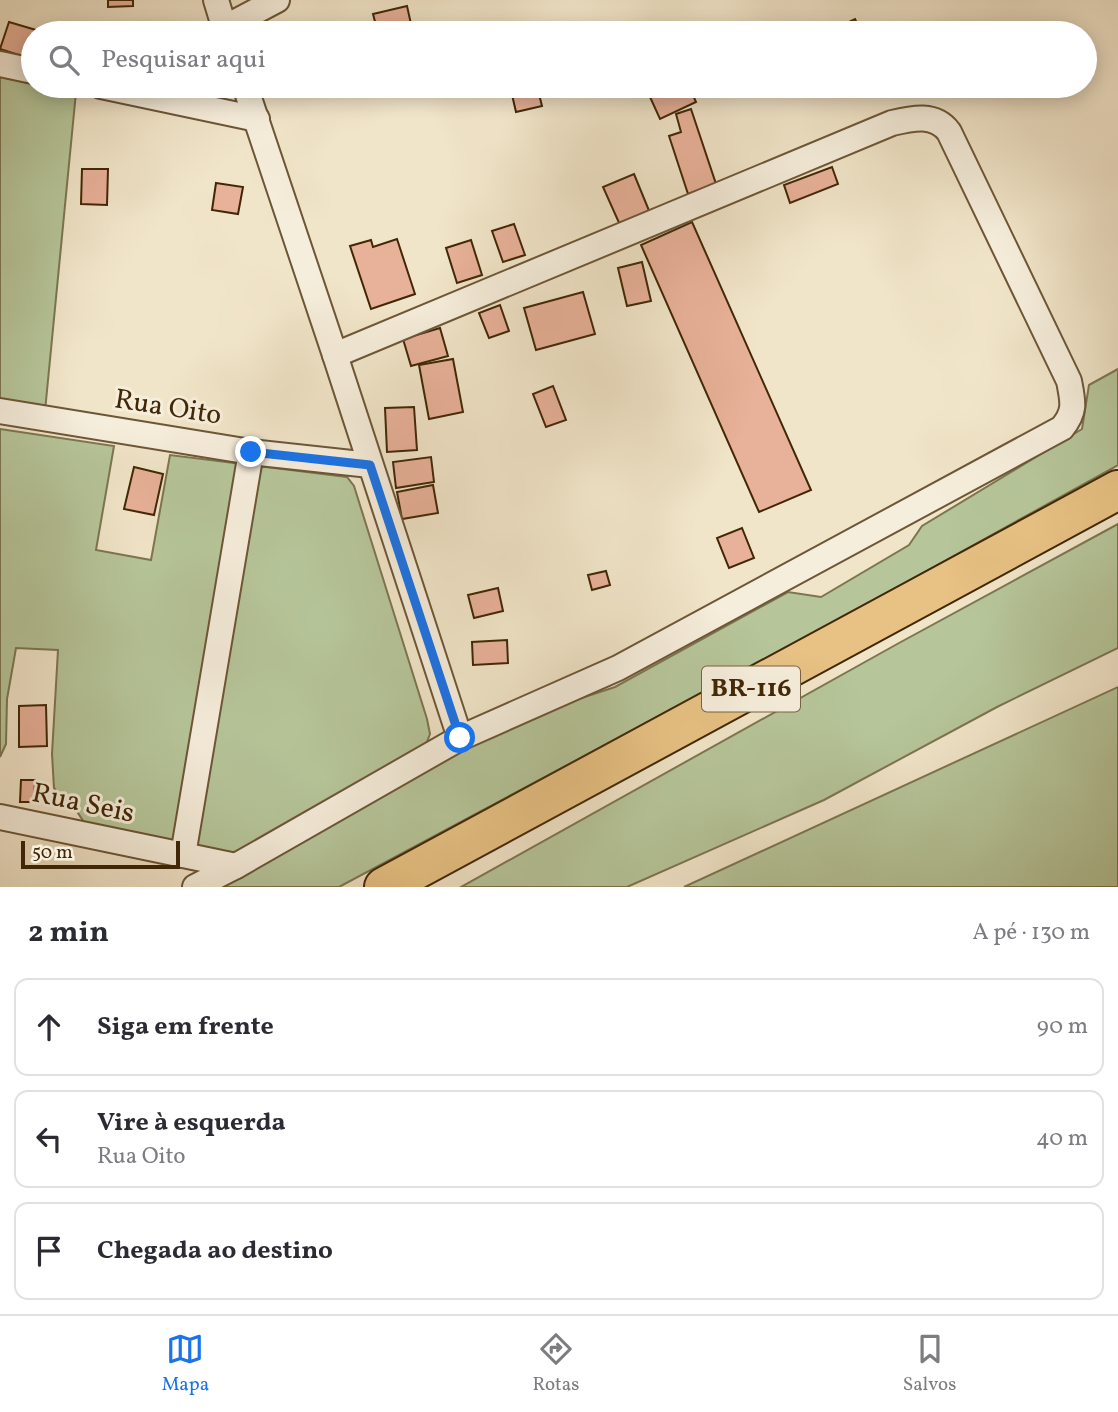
<!DOCTYPE html>
<html lang="pt">
<meta charset="utf-8">
<style>
:root{--surface:#fff;--page:#f7f7f7;--text:#2b2b33;--muted:#7c7c81;--line:#e1e1e2;--accent:#1a73e8}
body{margin:0;font-family:Vollkorn,serif;background:var(--page);color:var(--text)}
.scale{position:absolute;left:21px;bottom:18px;width:159px;box-sizing:border-box;padding-left:7px;border:4px solid #412706;border-top:0;font-size:19px;line-height:24px;white-space:nowrap;color:#412706;-webkit-text-stroke:5px #f6eedc;paint-order:stroke}
.stop{position:absolute;width:21px;height:21px;margin:-16px;border:5px solid #1a73e8;border-radius:50%;background:#fff}
.stop.end{background:#1a73e8;border-color:#fff;box-shadow:0 2px 7px #0008}
.list{margin:0;padding:0;list-style:none}
h2{display:flex;justify-content:space-between;align-items:center;height:91px;margin:0;padding:0 28px;font-size:30px}
h2 small{font-size:23px;font-weight:400;color:var(--muted)}
.list li{display:grid;grid-template-columns:46px 1fr auto;gap:21px;align-items:center;box-sizing:border-box;height:98px;margin:0 14px 14px;padding:0 14px;border:2px solid var(--line);border-radius:14px}
.list b{display:block;font-size:26px;white-space:nowrap}
.list p{margin:0;font-size:23px;white-space:nowrap;color:var(--muted)}
.list em{font-size:23px;font-style:normal;color:var(--muted)}
.icon{flex:none;width:38px;height:38px;fill:none;stroke:currentColor;stroke-width:2;stroke-linecap:round;stroke-linejoin:round}
.map{position:relative;flex:none;width:1118px;height:887px;overflow:hidden}
.search{position:absolute;background:var(--surface);box-shadow:0 4px 18px #0003;left:21px;right:21px;top:21px;height:77px;display:flex;align-items:center;gap:18px;box-sizing:border-box;padding:0 24px;border-radius:38px;color:var(--muted);font-size:26px}
.sheet{height:427px;background:var(--surface)}
nav{display:flex;justify-content:space-around;align-items:center;box-sizing:border-box;height:98px;border-top:2px solid var(--line);background:var(--surface);font-size:19px;color:var(--muted)}
nav a{display:grid;justify-items:center;gap:4px}
nav .on{color:var(--accent)}
.map>svg:first-child{display:block}
</style>
<div class="map">
<svg width="1118" height="887" viewBox="0 0 1118 887">
<rect width="100%" height="100%" fill="#f1e5c9"/>
<filter id="stains"><feTurbulence type="fractalNoise" baseFrequency=".00286" numOctaves="4"/><feColorMatrix values="0 0 0 0 .2 0 0 0 0 .09 0 0 0 0 .02 0 0 0 .5 -.17"/></filter>
<radialGradient id="worn" r=".72"><stop offset=".6" stop-color="#630" stop-opacity="0"/><stop offset="1" stop-color="#630" stop-opacity=".3"/></radialGradient>
<g fill="#b6c69a" stroke="#7c7650" stroke-width="2">
<polygon points="0,77 33,84 33,86 44,86 76,92 45,411 0,404"/>
<polygon points="1118,369 1118,465 820,630 339,887 215,887 490,734 551,708 615,687 788,592 821,597 909,545 922,526 1082,429 1089,385"/>
<polygon points="0,429 114,446 96,550 151,560 170,455 347,477 354,486 427,719 430,734 423,752 228,857 91,833 76,810 54,788 52,754 58,650 16,648 7,699 6,744 0,757"/>
<polygon points="1118,524 1118,648 997,707 824,800 627,887 461,887 899,643"/>
<polygon points="1118,687 1118,887 684,887"/>
</g>
<g fill="#e8b199" stroke="#412706" stroke-width="2">
<polygon points="108,0 133,0 133,6 108,7"/>
<polygon points="407,6 413,33 390,33 389,31 378,33 373,14"/>
<polygon points="855,19 861,33 826,33"/>
<polygon points="9,22 36,30 35,33 33,33 33,40 28,58 0,49"/>
<polygon points="510,86 537,86 542,106 516,112"/>
<polygon points="645,86 689,86 696,102 660,119"/>
<polygon points="691,109 716,184 688,194 669,136 681,132 676,114"/>
<polygon points="832,167 838,184 790,203 784,185"/>
<polygon points="82,169 108,169 107,205 81,204"/>
<polygon points="634,174 650,213 620,225 603,187"/>
<polygon points="216,183 243,187 238,214 212,210"/>
<polygon points="692,222 811,490 759,512 641,245"/>
<polygon points="514,224 525,255 503,262 492,231"/>
<polygon points="397,239 415,294 371,309 350,246 371,240 373,247"/>
<polygon points="471,240 482,275 457,283 446,248"/>
<polygon points="642,262 651,301 627,306 618,268"/>
<polygon points="583,292 595,334 536,350 524,308"/>
<polygon points="500,305 509,331 489,338 479,313"/>
<polygon points="440,328 448,356 411,366 403,339"/>
<polygon points="453,359 463,412 429,419 419,365"/>
<polygon points="553,386 566,420 546,427 533,394"/>
<polygon points="414,407 417,450 387,452 385,408"/>
<polygon points="431,457 434,482 396,488 393,462"/>
<polygon points="134,467 163,474 154,515 124,509"/>
<polygon points="433,485 438,513 402,519 397,492"/>
<polygon points="742,528 754,558 729,568 717,538"/>
<polygon points="606,571 610,585 592,590 588,575"/>
<polygon points="498,588 503,611 474,618 468,595"/>
<polygon points="507,640 508,663 473,665 472,642"/>
<polygon points="46,705 47,746 19,747 19,706"/>
<polygon points="21,780 35,780 34,802 20,802"/>
</g>
<g fill="none" stroke-linecap="round" stroke-linejoin="round">
<defs>
<g id="street">
<polyline points="216,0 226,33"/>
<polyline points="224,28 277,0"/>
<polyline points="0,64 33,71"/>
<polyline points="101,86 257,119"/>
<polyline points="245,86 335,355 460,738"/>
<polyline points="0,411 251,452 370,465"/>
<polyline points="0,817 236,866"/>
<polyline points="183,855 251,452"/>
<path d="M195,887L236,866L460,738L618,668L1062,428C1076,411 1073,402 1069,381L949,132C935,113 913,118 892,123L335,355"/>
</g>
<polyline id="highway" points="384,887 1118,490"/>
</defs>
<use href="#street" stroke="#6d5637" stroke-width="28"/>
<use href="#highway" stroke="#412706" stroke-width="42"/>
<use href="#street" stroke="#f6eedc" stroke-width="24"/>
<use href="#highway" stroke="#e8c284" stroke-width="38"/>
</g>
<g fill="none" stroke-linecap="round" stroke-linejoin="round">
<polyline stroke="#1a73e8" stroke-width="9" points="251,452 370,465 460,738"/>
</g>
<g text-anchor="middle" dominant-baseline="central" stroke-width="6" stroke-linejoin="round" paint-order="stroke">
<rect fill="#f6eedc" stroke="#776346" stroke-width="2" x="702" y="666.5" width="98" height="45" rx="5"/>
<g font-size="26" font-weight="bold" fill="#412706">
<text x="751" y="689">BR-116</text>
</g>
<g font-size="28" fill="#412706" stroke="#f6eedc">
<text transform="translate(168 408) rotate(9)">Rua Oito</text>
<text transform="translate(83 804) rotate(12)">Rua Seis</text>
</g>
</g>
<rect width="100%" height="100%" filter="url(#stains)"/>
<rect width="100%" height="100%" fill="url(#worn)"/>
</svg>
<div class="scale">50 m</div>
<div class="stop" style="left:460px;top:738px"></div>
<div class="stop end" style="left:251px;top:452px"></div>
<div class="search"><svg class="icon" aria-label="search" viewBox="0 0 24 24"><circle cx="10" cy="10" r="6"/><path d="M15 15l6 6"/></svg>Pesquisar aqui</div>
</div>
<section class="sheet">
<h2>2 min<small>A pé · 130 m</small></h2>
<ul class="list">
<li><svg class="icon" aria-label="ahead" viewBox="0 0 24 24"><path d="M12 20V5M6 11l6-6 6 6"/></svg><div><b>Siga em frente</b></div><em>90 m</em></li>
<li><svg class="icon" aria-label="left" viewBox="0 0 24 24"><path d="M17 20v-9H6M10 6l-5 5 5 5"/></svg><div><b>Vire à esquerda</b><p>Rua Oito</p></div><em>40 m</em></li>
<li><svg class="icon" aria-label="arrive" viewBox="0 0 24 24"><path d="M6 21V4h12l-3 4 3 4H6"/></svg><div><b>Chegada ao destino</b></div></li>
</ul>
</section>
<nav>
<a class="on"><svg class="icon" aria-label="map" viewBox="0 0 24 24"><path d="M3 6l6-2 6 2 6-2v14l-6 2-6-2-6 2zM9 4v14M15 6v14"/></svg>Mapa</a>
<a><svg class="icon" aria-label="directions" viewBox="0 0 24 24"><path d="M12 3l9 9-9 9-9-9zM9 14v-3h6M13 9l2 2-2 2"/></svg>Rotas</a>
<a><svg class="icon" aria-label="saved" viewBox="0 0 24 24"><path d="M7 4h10v16l-5-4-5 4z"/></svg>Salvos</a>
</nav>
